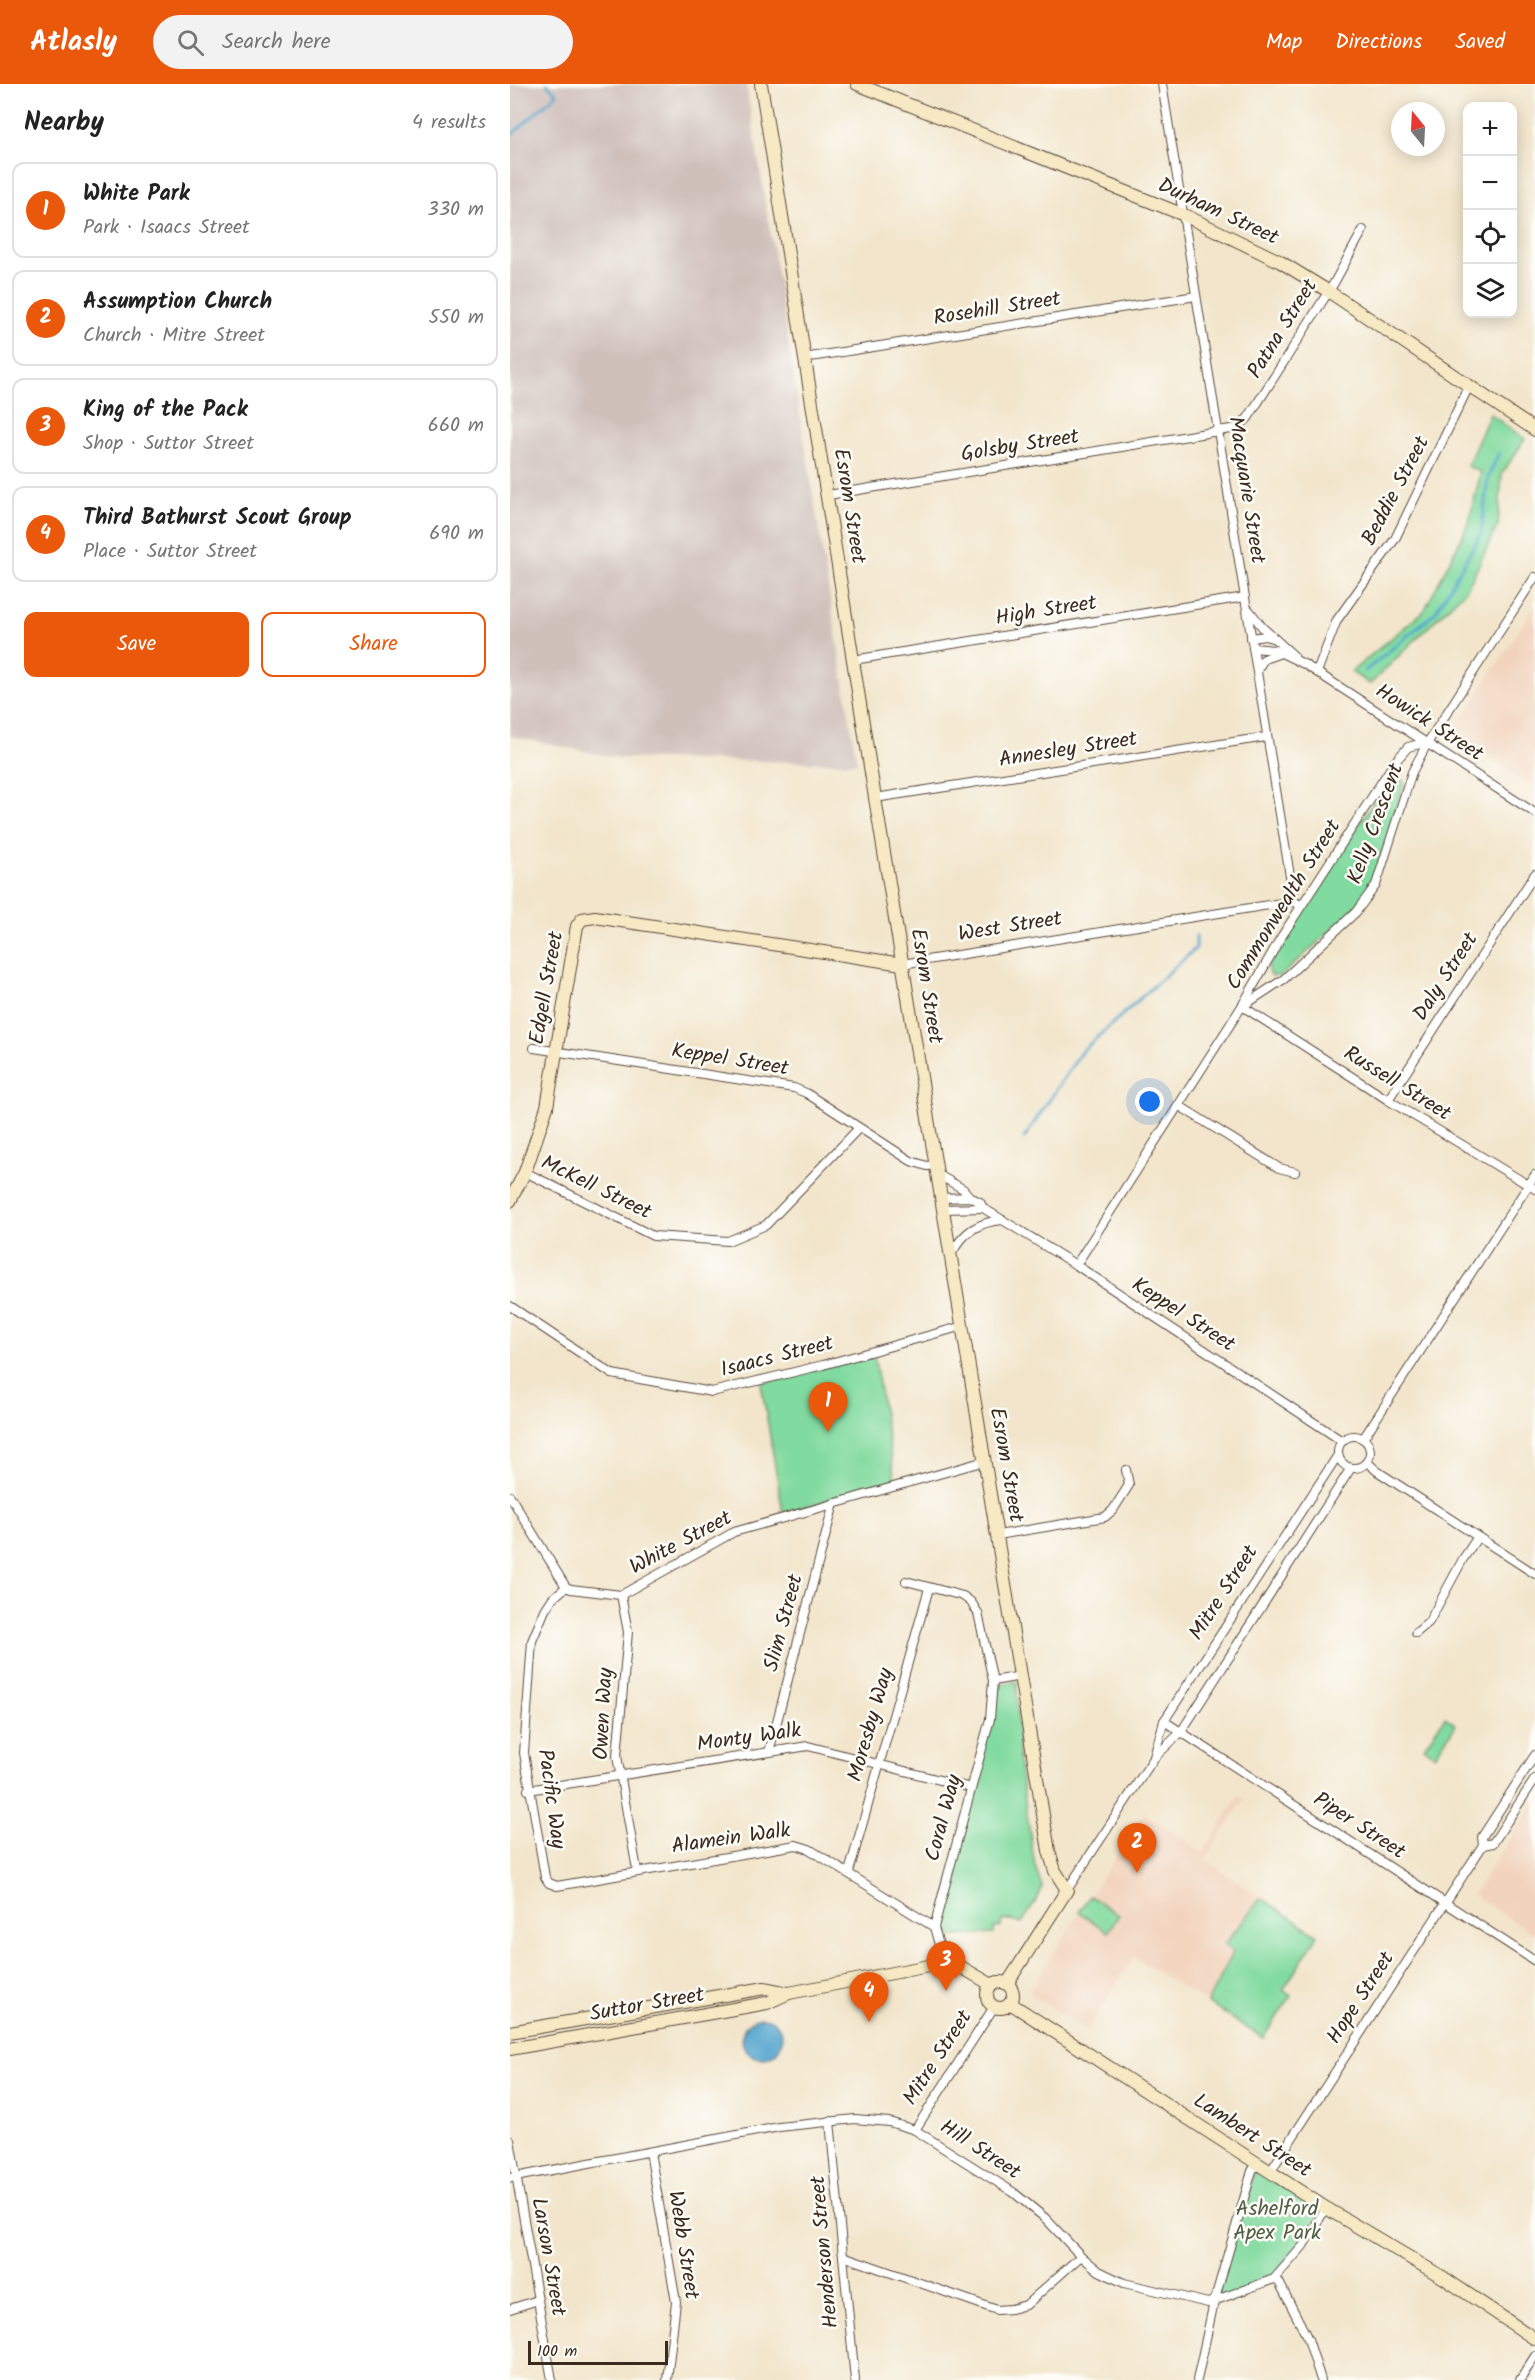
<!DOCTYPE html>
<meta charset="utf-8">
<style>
:root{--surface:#fff;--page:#f2f2f2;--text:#222;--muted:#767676;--line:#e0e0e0;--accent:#ea580c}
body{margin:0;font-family:Kalam,sans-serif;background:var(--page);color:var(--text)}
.controls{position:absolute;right:18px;top:18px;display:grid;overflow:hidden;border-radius:12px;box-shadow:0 3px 15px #0003}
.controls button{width:54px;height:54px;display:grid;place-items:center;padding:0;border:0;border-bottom:2px solid var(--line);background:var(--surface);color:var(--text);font:30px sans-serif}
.compass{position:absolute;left:881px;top:18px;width:54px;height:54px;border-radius:50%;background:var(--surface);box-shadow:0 3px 15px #0003;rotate:342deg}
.scale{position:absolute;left:18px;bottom:15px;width:140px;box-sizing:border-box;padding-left:6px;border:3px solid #3b2a1e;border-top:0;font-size:16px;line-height:21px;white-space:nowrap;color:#3b2a1e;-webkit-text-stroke:4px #fdfcf7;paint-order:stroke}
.you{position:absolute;left:640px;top:1018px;width:21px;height:21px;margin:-15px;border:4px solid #fff;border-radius:50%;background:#1a73e8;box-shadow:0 0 0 9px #1a73e833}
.badge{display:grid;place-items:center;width:39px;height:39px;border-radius:50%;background:var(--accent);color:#fff;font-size:20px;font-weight:700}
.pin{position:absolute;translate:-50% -50px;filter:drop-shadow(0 2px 3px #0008)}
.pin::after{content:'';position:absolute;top:32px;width:21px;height:18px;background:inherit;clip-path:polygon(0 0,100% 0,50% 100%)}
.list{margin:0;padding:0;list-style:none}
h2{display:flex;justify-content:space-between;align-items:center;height:78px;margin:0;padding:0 24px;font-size:26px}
h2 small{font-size:20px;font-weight:400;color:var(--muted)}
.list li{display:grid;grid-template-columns:39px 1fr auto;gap:18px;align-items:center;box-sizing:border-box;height:96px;margin:0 12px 12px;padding:0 12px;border:2px solid var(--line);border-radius:12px}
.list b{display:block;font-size:22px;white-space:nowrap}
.list p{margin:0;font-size:20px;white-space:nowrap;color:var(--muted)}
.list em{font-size:20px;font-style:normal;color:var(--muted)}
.actions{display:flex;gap:12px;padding:18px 24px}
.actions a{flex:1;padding:14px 0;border:2px solid var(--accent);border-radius:12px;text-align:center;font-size:21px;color:var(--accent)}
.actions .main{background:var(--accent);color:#fff}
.icon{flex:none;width:33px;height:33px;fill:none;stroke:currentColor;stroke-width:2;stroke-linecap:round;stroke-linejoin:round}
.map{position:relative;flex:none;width:1025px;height:2296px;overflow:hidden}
header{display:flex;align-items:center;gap:36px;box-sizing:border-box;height:84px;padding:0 30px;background:var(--accent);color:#fff}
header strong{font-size:28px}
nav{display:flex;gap:33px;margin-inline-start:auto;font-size:21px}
.search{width:420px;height:54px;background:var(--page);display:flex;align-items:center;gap:15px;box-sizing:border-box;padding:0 21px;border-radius:33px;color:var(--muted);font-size:22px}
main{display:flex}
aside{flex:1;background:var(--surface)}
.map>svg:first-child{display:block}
</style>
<header>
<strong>Atlasly</strong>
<div class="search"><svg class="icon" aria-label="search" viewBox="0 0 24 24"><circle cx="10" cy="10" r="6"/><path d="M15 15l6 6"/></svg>Search here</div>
<nav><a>Map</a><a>Directions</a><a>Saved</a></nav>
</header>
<main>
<aside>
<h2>Nearby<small>4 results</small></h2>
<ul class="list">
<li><span class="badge">1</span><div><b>White Park</b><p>Park · Isaacs Street</p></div><em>330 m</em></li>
<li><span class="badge">2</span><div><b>Assumption Church</b><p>Church · Mitre Street</p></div><em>550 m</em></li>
<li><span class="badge">3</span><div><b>King of the Pack</b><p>Shop · Suttor Street</p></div><em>660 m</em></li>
<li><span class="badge">4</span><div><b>Third Bathurst Scout Group</b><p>Place · Suttor Street</p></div><em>690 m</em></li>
</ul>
<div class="actions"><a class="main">Save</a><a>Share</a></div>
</aside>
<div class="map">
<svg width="1025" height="2296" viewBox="0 0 1025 2296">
<rect width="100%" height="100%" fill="#fdfcf7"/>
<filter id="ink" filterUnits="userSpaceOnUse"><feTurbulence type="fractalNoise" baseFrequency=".0167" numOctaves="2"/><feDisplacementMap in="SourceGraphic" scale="12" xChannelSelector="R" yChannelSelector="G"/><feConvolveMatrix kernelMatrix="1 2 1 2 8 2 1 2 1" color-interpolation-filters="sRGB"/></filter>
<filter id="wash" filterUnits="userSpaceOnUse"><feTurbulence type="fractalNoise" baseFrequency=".008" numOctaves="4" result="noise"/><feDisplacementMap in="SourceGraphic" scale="24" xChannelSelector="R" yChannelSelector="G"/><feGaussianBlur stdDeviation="1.35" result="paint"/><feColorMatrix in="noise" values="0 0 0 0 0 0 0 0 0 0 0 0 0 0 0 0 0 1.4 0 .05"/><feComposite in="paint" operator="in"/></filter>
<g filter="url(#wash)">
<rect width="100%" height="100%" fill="#f2e5cb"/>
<g fill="#f2d4be">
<polygon points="1025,521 1025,703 942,650"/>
<polygon points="729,1711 735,1715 695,1776 808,1851 773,1906 781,1912 753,1954 624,1873 577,1946 522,1911 520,1905 634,1729 693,1768"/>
<polygon points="1025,1716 1025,1851 963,1811"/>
</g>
<polygon fill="#cfc0ba" points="0,0 236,0 347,679 107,674 0,652"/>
<g fill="#81da9f" stroke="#5e825e" stroke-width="1.5">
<polygon points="980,330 1015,355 992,390 988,441 957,505 860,600 841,588 914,527 953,451 960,433 971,388 957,382"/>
<polygon points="885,690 891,692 894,700 863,796 856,811 846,823 771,892 762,892 758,888 759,879 880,693"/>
<polygon points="364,1270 385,1397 273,1429 251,1299"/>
<polygon points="507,1597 509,1678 525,1782 532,1803 529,1812 512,1839 503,1836 492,1836 491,1843 484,1844 484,1850 438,1852 435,1848 437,1813 485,1618 483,1602"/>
<polygon points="935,1633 946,1641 925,1671 914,1663"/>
<polygon points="580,1812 609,1831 598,1848 569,1828"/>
<polygon points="751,1814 808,1851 773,1906 781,1912 753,1954 697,1919 723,1869 714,1861"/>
<polygon points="747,2079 816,2124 764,2195 704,2218"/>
</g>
<circle fill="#52a4cd" stroke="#466776" stroke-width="1.5" cx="252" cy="1954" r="20"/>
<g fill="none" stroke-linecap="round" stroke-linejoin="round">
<g stroke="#52a4cd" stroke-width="3">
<polyline points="0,52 47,10 37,0"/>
<polyline points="855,587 925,529 971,450 978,393 989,369"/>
<polyline points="514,1054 572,967 686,864 686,852"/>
</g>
</g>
</g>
<g filter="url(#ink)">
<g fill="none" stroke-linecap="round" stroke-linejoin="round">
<defs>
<g id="street">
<polyline points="652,0 784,817"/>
<polyline points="294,274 686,212"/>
<polyline points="318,411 727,344 738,334 824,199 853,146"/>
<polyline points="739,526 753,544 784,572"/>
<polyline points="741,554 755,552 765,555"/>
<polyline points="743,564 765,566 794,580 1025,729"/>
<polyline points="343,576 735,513"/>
<polyline points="747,586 754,575 771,569"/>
<polyline points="807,588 827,536 885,455 959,302"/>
<polyline points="365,714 756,653"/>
<polyline points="392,880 784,817 788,820"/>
<polyline points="732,922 878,1016 1025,1105"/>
<polyline points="733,922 774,895 846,828 866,801 902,688 918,658 1025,493"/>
<polyline points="24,964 284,1004 296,1009 401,1077 417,1082 426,1081"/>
<polyline points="878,1016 1025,790"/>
<polyline points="668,1021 769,1084 785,1088"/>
<polyline points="15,1088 143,1152 218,1157 256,1141 348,1045"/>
<polyline points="427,1090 453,1105 460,1113"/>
<polyline points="432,1114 460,1113 470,1118 473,1124 566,1181 832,1357"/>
<polyline points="433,1125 473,1124"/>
<path d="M441,1170C454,1148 467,1138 493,1136"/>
<polyline points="566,1181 732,922 770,855 884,679 898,663 918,658"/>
<polyline points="0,1222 102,1290 202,1308 313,1281 453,1242"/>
<circle cx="844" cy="1368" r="16"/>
<polyline points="853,1355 1025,1091"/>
<polyline points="857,1378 867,1387 1025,1490"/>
<polyline points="0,1412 56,1503 61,1505 111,1511 224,1448 475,1377"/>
<polyline points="488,1451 595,1433 603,1426 619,1401 616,1386"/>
<polyline points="396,1497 453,1512 461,1518 468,1529 483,1597 480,1635 424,1843 434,1879"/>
<polyline points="56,1503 42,1515 35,1526 22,1557 14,1669 35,1793 39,1799 47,1802 286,1761 299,1765 424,1843"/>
<polyline points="111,1511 118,1548 107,1672 127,1786"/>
<polyline points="906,1549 919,1538 953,1475 967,1454"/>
<polyline points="483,1597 511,1592"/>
<polyline points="654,1637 1025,1877"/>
<polyline points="259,1668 324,1419"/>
<polyline points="644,1673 654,1637 828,1371"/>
<polyline points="18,1706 298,1662 461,1704"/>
<polyline points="973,1761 983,1759 1025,1695"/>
<polyline points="339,1788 419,1504"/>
<polyline points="557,1806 644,1674 671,1648 841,1384"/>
<polyline points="320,2037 345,2296"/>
<polyline points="405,2046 484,1923"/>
<polyline points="0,2056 42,2296"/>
<polyline points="140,2068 166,2218 157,2296"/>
<polyline points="760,2088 973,1761 972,1753 1025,1671"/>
<polyline points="0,2094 269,2043 345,2035 379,2038 405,2046 503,2108 535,2134 571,2172 589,2187 614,2199 698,2219 764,2195 793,2162 816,2124"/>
<polyline points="333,2172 487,2226 501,2225 516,2221 571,2172"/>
<polyline points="764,2195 769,2198 798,2255 811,2296"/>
<polyline points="0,2225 28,2216"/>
<polyline points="687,2296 704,2218 742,2087 747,2079"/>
<polyline points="1010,2296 1025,2272"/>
</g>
<g id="secondary">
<polyline points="251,0 365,714 539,1767 545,1787 557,1806 497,1900"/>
<polyline points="347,0 674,131 769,177 818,207 1025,346"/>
<polyline points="0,1117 15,1088 37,1023 67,842 72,835 85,833 392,880"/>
<circle cx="490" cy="1911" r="13"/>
<polyline points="500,1919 816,2124 934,2194 1025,2255"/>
<polyline points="0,1948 255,1904 279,1909"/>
<polyline points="0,1965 257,1919 279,1909 434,1879 446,1880 482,1901"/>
</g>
</defs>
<use href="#street" stroke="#564638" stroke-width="10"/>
<use href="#secondary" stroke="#564638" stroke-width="14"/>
<use href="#street" stroke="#fff" stroke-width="8"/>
<use href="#secondary" stroke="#f6e9c3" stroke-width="12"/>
</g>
</g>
<g text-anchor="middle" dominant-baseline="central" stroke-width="5" stroke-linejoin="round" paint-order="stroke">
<g font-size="21" fill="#3b2a1e" stroke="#fdfcf7">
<text transform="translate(708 128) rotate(25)">Durham Street</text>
<text transform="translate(487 225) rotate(-9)">Rosehill Street</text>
<text transform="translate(773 245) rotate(-58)">Patna Street</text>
<text transform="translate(510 362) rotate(-9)">Golsby Street</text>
<text transform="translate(736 406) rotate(81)">Macquarie Street</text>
<text transform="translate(886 407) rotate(-62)">Beddie Street</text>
<text transform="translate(339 422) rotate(81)">Esrom Street</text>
<text transform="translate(536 527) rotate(-9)">High Street</text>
<text transform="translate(919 639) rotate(33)">Howick Street</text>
<text transform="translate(558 666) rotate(-9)">Annesley Street</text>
<text transform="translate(866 740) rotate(-70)">Kelly Crescent</text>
<text transform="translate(774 821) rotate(-58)">Commonwealth Street</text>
<text transform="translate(500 843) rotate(-9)">West Street</text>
<text transform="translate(936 893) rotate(-57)">Daly Street</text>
<text transform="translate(416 902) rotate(81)">Esrom Street</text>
<text transform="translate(37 904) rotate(-80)">Edgell Street</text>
<text transform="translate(220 976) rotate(9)">Keppel Street</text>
<text transform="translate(887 1000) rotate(32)">Russell Street</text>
<text transform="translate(86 1104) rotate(26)">McKell Street</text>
<text transform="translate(673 1231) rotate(33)">Keppel Street</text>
<text transform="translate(267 1273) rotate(-14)">Isaacs Street</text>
<text transform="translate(496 1381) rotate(80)">Esrom Street</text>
<text transform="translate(171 1459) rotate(-28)">White Street</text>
<text transform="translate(714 1509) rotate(-57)">Mitre Street</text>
<text transform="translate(274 1539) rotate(-75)">Slim Street</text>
<text transform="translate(94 1630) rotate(-87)">Owen Way</text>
<text transform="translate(361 1641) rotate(-74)">Moresby Way</text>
<text transform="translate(239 1654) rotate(-8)">Monty Walk</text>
<text transform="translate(41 1715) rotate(82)">Pacific Way</text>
<text transform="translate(434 1734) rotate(-75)">Coral Way</text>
<text transform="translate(849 1742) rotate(33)">Piper Street</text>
<text transform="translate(221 1755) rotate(-8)">Alamein Walk</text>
<text transform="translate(851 1914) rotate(-57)">Hope Street</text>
<text transform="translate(137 1921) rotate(-10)">Suttor Street</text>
<text transform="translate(428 1974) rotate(-57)">Mitre Street</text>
<text transform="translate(742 2052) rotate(33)">Lambert Street</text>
<text transform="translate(470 2066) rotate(33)">Hill Street</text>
<text transform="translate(173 2161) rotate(81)">Webb Street</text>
<text transform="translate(315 2168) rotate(-95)">Henderson Street</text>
<text transform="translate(38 2173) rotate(80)">Larson Street</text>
</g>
<g font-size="21" fill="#505f45" stroke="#fdfcf7">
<text x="767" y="2125">Ashelford<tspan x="767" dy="24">Apex Park</tspan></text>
</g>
</g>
</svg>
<div class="controls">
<button>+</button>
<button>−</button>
<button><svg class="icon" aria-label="locate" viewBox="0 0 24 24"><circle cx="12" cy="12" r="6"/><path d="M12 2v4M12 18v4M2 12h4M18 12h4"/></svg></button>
<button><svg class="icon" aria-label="layers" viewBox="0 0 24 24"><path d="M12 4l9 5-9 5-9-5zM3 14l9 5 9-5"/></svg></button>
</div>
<svg class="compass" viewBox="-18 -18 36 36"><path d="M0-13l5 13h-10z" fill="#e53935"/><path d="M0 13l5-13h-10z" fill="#767676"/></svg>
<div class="scale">100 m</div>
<div class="you"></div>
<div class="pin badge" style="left:318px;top:1348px">1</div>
<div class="pin badge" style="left:627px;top:1789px">2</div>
<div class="pin badge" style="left:436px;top:1907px">3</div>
<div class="pin badge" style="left:359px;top:1938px">4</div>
</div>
</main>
